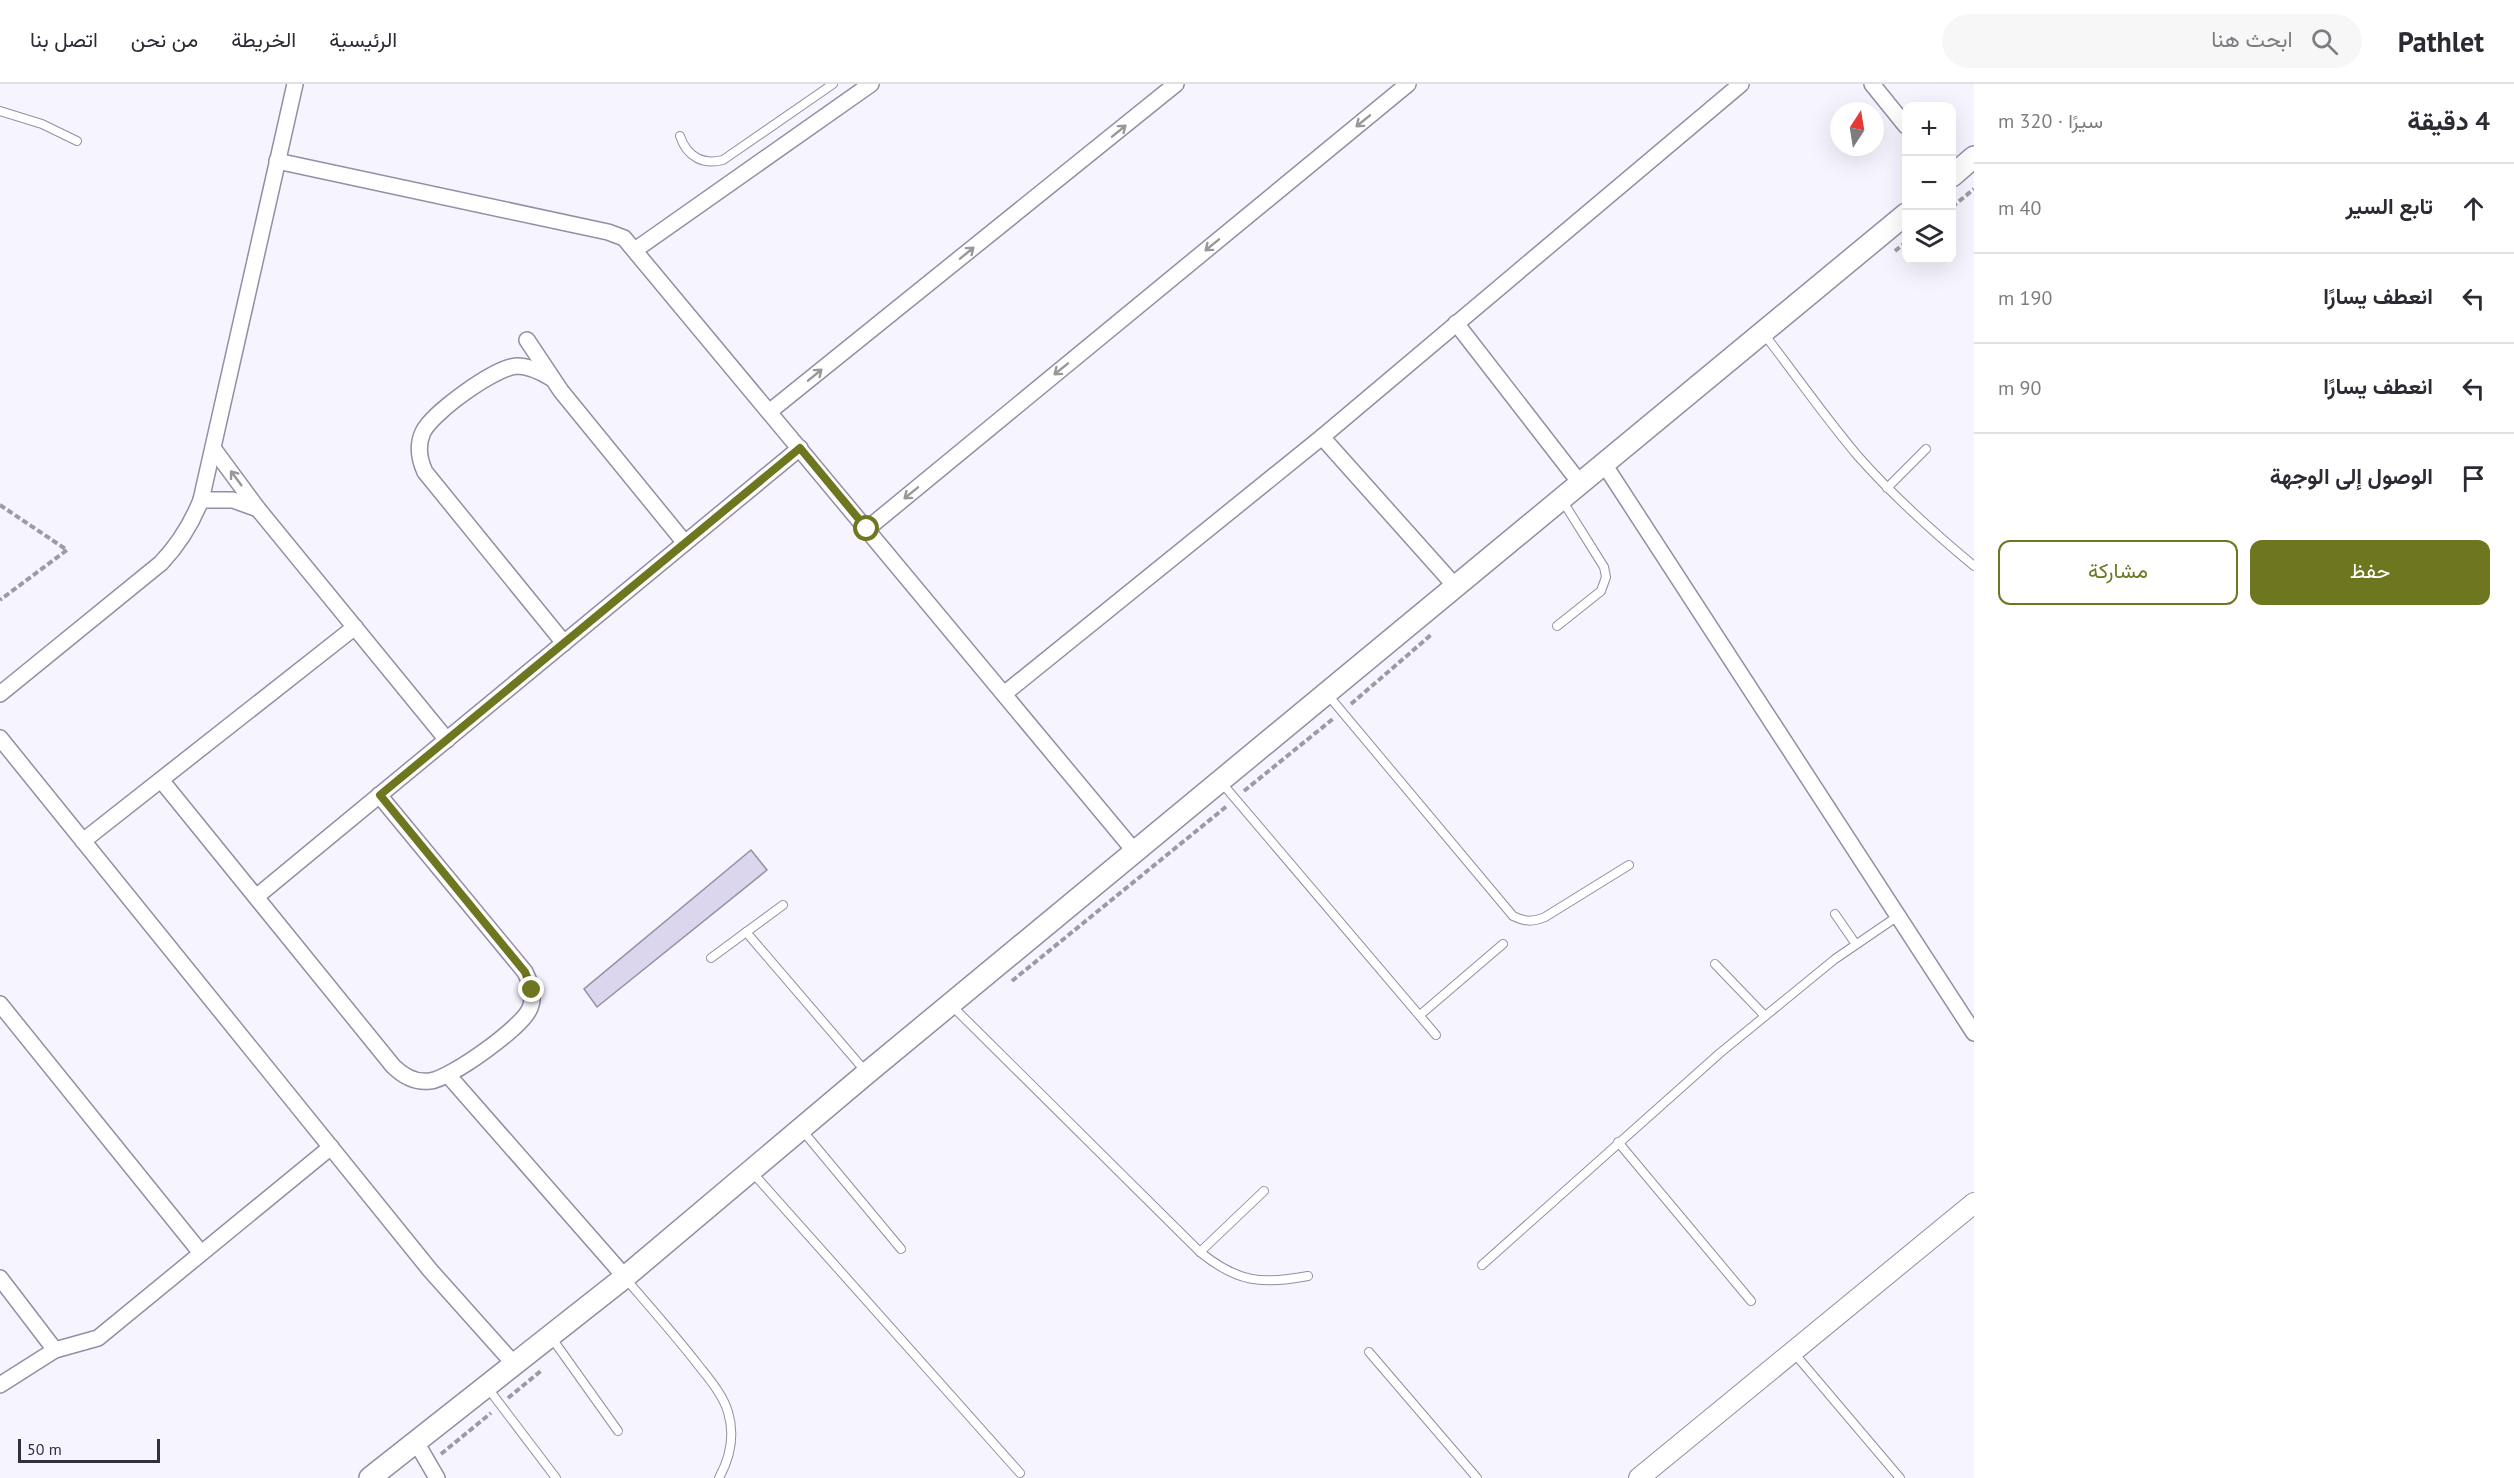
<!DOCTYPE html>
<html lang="ar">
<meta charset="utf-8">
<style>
:root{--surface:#fff;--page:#f7f7f7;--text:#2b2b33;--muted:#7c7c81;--line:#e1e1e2;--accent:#6e761f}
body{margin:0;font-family:"PT Sans",Vazirmatn,sans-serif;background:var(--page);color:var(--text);direction:rtl}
.controls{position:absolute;right:18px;top:18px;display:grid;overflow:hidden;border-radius:12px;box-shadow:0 6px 24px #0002}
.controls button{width:54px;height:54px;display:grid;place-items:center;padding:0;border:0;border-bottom:2px solid var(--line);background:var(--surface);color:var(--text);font:30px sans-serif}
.compass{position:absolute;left:1830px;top:18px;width:54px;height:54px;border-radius:50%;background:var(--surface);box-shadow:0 6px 24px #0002;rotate:12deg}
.scale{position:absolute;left:18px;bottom:15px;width:142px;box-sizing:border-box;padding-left:6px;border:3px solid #32303a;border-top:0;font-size:16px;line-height:21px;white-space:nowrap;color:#32303a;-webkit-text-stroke:4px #f6f4fe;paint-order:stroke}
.stop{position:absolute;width:18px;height:18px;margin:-14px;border:4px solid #6e761f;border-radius:50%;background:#fff}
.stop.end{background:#6e761f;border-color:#fff;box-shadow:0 2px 6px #0008}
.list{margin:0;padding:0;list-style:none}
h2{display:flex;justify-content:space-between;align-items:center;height:78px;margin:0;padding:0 24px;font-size:26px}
h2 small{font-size:20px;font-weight:400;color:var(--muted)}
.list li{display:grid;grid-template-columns:39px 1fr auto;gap:18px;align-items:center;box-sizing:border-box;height:90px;padding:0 24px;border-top:2px solid var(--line)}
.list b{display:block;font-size:22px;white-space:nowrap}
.list em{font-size:20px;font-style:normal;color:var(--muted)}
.actions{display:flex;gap:12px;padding:18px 24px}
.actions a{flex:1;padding:14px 0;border:2px solid var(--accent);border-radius:12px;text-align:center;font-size:21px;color:var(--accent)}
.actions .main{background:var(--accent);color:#fff}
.icon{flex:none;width:33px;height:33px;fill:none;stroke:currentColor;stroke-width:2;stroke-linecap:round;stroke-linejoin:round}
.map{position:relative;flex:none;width:1974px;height:1394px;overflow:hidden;direction:ltr}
header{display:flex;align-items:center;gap:36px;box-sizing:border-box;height:84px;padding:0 30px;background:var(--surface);border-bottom:2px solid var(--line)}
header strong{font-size:28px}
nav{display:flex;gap:33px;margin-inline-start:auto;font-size:21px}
.search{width:420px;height:54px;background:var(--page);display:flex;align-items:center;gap:15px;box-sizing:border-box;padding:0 21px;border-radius:33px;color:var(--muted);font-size:22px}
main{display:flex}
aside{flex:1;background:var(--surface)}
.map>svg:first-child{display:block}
</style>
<header>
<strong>Pathlet</strong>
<div class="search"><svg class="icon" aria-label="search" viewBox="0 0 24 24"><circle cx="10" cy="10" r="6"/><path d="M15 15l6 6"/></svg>ابحث هنا</div>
<nav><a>الرئيسية</a><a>الخريطة</a><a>من نحن</a><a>اتصل بنا</a></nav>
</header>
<main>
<aside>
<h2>4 دقيقة<small>سيرًا · 320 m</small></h2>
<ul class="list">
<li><svg class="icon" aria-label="ahead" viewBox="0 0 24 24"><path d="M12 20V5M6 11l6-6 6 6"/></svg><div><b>تابع السير</b></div><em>40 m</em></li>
<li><svg class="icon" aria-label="left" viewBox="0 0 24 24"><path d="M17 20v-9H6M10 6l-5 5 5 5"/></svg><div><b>انعطف يسارًا</b></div><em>190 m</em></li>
<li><svg class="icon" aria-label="left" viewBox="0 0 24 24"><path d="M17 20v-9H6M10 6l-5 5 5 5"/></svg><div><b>انعطف يسارًا</b></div><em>90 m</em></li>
<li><svg class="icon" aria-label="arrive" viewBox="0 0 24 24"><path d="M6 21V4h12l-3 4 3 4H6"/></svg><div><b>الوصول إلى الوجهة</b></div></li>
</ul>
<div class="actions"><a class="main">حفظ</a><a>مشاركة</a></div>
</aside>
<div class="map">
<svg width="1974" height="1394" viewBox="0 0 1974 1394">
<rect width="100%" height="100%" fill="#f6f4fe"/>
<polygon fill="#dbd6ee" stroke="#938fa5" stroke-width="1.5" points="751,766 767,786 597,923 584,905"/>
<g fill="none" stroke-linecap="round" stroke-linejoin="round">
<defs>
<g id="service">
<polyline points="0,27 42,40 77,57"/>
<path d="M680,52C687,73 703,81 723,76L833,0"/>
<path d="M1764,250C1795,290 1824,332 1857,371C1893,412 1932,447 1974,482"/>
<polyline points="1887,404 1926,365"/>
<polyline points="1557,542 1601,507 1606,493 1604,483 1562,416"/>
<path d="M1328,611L1513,832C1525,838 1533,838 1545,833L1629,781"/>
<polyline points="1221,698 1436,951"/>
<polyline points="1835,830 1855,859"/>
<polyline points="746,848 866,988"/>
<polyline points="711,874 783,821"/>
<polyline points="1715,880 1765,932"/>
<path d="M952,922L1200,1168C1237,1198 1261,1201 1308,1192"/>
<polyline points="1420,931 1503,860"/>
<polyline points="802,1046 901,1165"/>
<polyline points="1618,1058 1751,1217"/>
<polyline points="752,1088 1020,1389"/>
<polyline points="1200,1168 1264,1107"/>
<polyline points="1482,1181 1720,969 1835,875 1898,832"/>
<path d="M625,1194C650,1223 675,1251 699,1282C710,1296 723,1311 728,1328C735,1351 730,1374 719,1394"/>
<polyline points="551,1253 618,1347"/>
<polyline points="1369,1268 1477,1394"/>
<polyline points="1794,1269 1900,1394"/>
<polyline points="487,1303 556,1394"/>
</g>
<g id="minor">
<polyline points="1872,0 1906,42"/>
<polyline points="277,77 608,148 624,154 1136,769"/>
<polyline points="635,166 871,0"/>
<polyline points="1456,239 1580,399"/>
<polyline points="527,256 561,307 685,459"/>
<path d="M551,294C541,288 529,282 517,282C495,283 432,329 423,348C417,361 419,375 425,388L564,559"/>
<polyline points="769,328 1176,0"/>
<polyline points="1322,353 1456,503"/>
<polyline points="213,364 258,425 447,656"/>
<polyline points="1604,380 1974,949"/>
<polyline points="201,416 233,416 258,425"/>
<polyline points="867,445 1408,0"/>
<path d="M0,610L161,479C179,460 191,441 201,416L295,0"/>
<polyline points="1004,610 1322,353 1741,0"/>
<polyline points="0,654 430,1186 514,1280"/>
<path d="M161,696L393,982C403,992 415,999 430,997C450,995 523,943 530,924C535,912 531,900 525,888L379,711"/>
<polyline points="83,757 355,543"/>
<polyline points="256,813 800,364"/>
<polyline points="0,920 201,1169"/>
<polyline points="448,991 625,1193"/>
<polyline points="0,1194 55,1266"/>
<polyline points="0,1301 55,1266 98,1254 331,1063"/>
<polyline points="416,1358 437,1394"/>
</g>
<polyline id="tertiary" points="1639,1394 1974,1119"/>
<g id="secondary">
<polyline points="1952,92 1974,73"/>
<polyline points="370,1394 625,1193 867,989 1906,130"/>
</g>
</defs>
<use href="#service" stroke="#938ea4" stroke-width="10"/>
<use href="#minor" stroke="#938ea4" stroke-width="18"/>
<use href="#tertiary" stroke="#938ea4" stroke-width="22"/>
<use href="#secondary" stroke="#938ea4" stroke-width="24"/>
<g stroke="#9c9aa4" stroke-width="4" stroke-dasharray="6 3" stroke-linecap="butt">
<polyline points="1952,123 1974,105"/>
<polyline points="1895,167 1906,158"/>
<polyline points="0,421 67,466 0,516"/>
<polyline points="1351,620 1432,550"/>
<polyline points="1244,707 1334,634"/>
<polyline points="1012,897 1227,722"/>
<polyline points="508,1314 542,1286"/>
<polyline points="441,1370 491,1329"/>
</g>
<use href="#service" stroke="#fff" stroke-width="8"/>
<use href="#minor" stroke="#fff" stroke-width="15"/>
<use href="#tertiary" stroke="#fff" stroke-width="20"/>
<use href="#secondary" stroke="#fff" stroke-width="21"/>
</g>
<defs><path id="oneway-shaft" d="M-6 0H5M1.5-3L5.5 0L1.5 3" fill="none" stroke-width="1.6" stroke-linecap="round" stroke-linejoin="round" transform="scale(1.5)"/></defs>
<g stroke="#98989c">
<use href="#oneway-shaft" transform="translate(1363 37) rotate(141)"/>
<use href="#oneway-shaft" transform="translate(1119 47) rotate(-39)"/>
<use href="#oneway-shaft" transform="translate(1212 161) rotate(141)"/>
<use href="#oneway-shaft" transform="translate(967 169) rotate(-39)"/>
<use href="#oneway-shaft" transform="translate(1061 285) rotate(141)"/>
<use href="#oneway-shaft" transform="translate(815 291) rotate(-39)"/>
<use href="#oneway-shaft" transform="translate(236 394) rotate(-127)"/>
<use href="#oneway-shaft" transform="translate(911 409) rotate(141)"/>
</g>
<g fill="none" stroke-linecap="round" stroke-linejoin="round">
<polyline stroke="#6e761f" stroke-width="8" points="532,906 525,888 380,711 800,364 867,445"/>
</g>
</svg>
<div class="controls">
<button>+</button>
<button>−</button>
<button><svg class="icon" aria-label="layers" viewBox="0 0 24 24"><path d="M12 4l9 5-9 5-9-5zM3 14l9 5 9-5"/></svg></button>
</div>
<svg class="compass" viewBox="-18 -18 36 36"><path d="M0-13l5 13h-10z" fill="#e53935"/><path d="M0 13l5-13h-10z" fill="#7c7c81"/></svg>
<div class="scale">50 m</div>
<div class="stop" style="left:867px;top:445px"></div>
<div class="stop end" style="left:532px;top:906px"></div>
</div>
</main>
